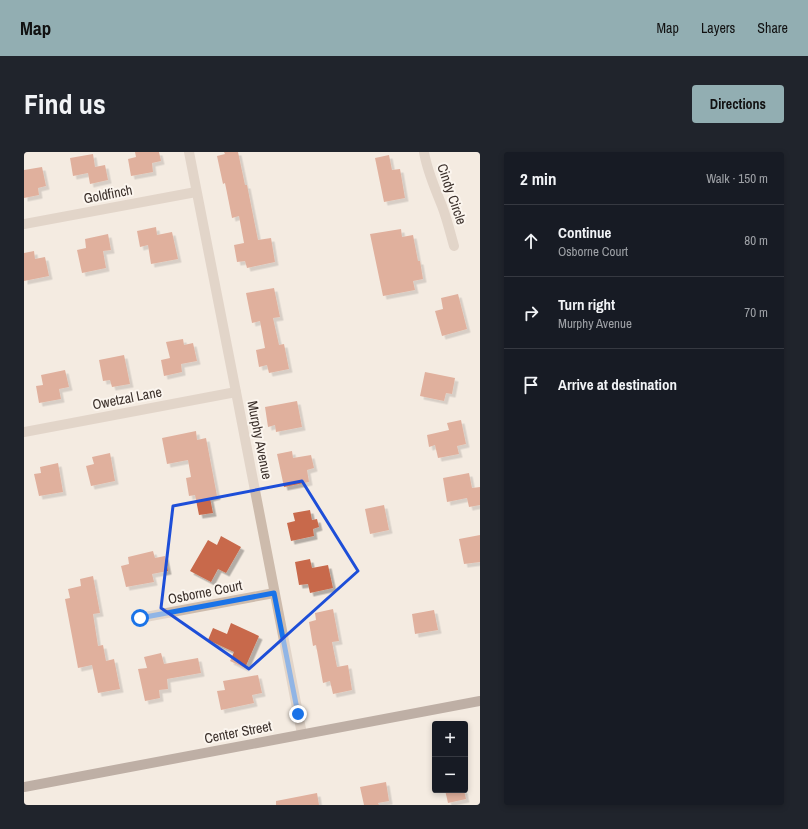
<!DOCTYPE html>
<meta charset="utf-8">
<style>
:root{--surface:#171b24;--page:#20242c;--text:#f1f3f6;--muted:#9ea1a6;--line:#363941;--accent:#92aeb2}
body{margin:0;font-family:"Archivo Narrow",sans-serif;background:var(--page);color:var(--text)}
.controls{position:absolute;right:12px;bottom:12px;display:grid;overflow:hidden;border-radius:4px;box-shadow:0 2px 6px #0003}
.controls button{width:36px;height:36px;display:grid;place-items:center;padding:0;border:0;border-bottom:1px solid var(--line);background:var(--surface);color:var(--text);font:20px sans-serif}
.stop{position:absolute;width:12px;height:12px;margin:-9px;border:3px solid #1a73e8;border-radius:50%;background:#fff}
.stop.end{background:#1a73e8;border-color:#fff;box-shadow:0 1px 4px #0008}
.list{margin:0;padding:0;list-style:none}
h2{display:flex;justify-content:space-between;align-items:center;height:52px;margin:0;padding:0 16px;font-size:17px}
h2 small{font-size:13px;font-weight:400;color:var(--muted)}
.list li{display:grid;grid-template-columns:26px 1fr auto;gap:12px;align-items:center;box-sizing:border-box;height:72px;padding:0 16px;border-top:1px solid var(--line)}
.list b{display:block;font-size:15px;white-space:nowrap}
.list p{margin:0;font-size:13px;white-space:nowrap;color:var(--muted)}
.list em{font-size:13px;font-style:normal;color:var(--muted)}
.icon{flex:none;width:22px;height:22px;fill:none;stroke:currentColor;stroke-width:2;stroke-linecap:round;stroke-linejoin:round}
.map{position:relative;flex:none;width:456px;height:653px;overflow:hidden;border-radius:4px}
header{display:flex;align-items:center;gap:24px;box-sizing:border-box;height:56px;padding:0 20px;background:var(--accent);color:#111}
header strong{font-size:19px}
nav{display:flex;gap:22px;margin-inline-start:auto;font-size:14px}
.intro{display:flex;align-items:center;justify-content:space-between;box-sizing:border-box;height:96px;padding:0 24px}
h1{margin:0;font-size:28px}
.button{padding:10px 18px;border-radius:4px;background:var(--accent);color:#111;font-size:14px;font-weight:700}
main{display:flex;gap:24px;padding:0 24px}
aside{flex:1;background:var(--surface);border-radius:4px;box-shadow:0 2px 6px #0003}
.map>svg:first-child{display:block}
</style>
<header>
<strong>Map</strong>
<nav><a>Map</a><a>Layers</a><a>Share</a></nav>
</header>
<div class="intro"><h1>Find us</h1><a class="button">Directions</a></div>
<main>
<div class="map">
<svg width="456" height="653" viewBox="0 0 456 653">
<defs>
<filter id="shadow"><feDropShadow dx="3.5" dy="3.5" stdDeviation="0" flood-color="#0004"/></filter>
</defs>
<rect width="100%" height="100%" fill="#f4ebe1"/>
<g fill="#c8694b" filter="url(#shadow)">
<polygon points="111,0 135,0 137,9 128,11 129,20 107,24 104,7 112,5"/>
<polygon points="200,0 214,0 221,33 223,33 234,88 247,86 251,110 223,116 221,109 213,110 210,93 220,91 215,64 208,66 201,31 199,32 193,4 201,2"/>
<polygon points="69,2 71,15 81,13 84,28 66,32 64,21 49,24 46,6"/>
<polygon points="365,3 368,18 376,17 381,46 360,50 351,6"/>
<polygon points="18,15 22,34 14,36 15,43 0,46 0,18"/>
<polygon points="132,75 133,83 148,80 154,107 127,112 124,93 116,95 113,79"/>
<polygon points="377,77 378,85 389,83 394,109 396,109 399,127 389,129 391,138 359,144 346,82"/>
<polygon points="84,82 87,98 79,99 82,116 58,121 53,98 62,96 61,87"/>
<polygon points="10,99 11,107 21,105 25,124 0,129 0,101"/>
<polygon points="250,136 256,165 249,166 255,193 260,192 265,217 245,221 243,213 235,215 232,198 241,196 236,169 228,171 222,141"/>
<polygon points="434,142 443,177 418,184 411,159 419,157 417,146"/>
<polygon points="159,187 160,193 169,191 173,209 157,212 158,220 140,224 137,208 146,206 142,190"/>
<polygon points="100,203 106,232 88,235 86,228 79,229 75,208"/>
<polygon points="41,218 45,235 35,237 37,247 15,251 12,234 19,233 17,223"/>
<polygon points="401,220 431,226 428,242 422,241 420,249 396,244"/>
<polygon points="273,249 278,275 252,280 251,273 244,275 241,255"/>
<polygon points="437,268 442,292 433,294 435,302 414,306 411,293 405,295 403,283 425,278 423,271"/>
<polygon points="172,279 173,288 182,286 193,344 186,346 189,361 175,363 171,343 165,344 162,326 167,325 164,308 143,312 138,286"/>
<polygon points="268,299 269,306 287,303 290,316 283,318 285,330 260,335 253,302"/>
<polygon points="86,301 91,329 67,334 62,314 70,312 68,305"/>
<polygon points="34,311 39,340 15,344 10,322 17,321 16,315"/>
<polygon points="445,321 448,336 456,335 456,353 445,355 443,346 423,350 419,326"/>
<polygon points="360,353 365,378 346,382 341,357"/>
<polygon points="286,358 288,368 293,367 295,375 289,377 290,384 267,389 263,371 271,369 269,361"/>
<polygon points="456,383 456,410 440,412 435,387"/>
<polygon points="197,384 217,395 202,421 194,417 187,430 166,419 184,388 193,393"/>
<polygon points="129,399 131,406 141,404 144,419 128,422 130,430 102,435 97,414 105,412 104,405"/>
<polygon points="286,407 288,416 304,413 309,436 286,441 284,432 275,433 271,410"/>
<polygon points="69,424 76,461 69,462 74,494 79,493 82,509 90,507 96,537 74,541 68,513 54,516 41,447 46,446 44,437 57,434 56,427"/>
<polygon points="309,457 315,489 308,490 313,515 324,513 328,538 309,542 306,529 299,531 292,493 289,494 285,470 292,468 291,461"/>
<polygon points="410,458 414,478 391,482 388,462"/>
<polygon points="207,471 235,484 221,516 206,509 210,500 184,488 189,476 203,482"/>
<polygon points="137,501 140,512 174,506 177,521 143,527 144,537 135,538 136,546 121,549 114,517 123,516 120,505"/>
<polygon points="234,523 238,541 228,543 230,551 197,558 193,539 201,538 199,529"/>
<polygon points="362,630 365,649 354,651 355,653 340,653 336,635"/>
<polygon points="421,638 440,638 442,647 424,651"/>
<polygon points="293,641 295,653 252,653 252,649"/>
</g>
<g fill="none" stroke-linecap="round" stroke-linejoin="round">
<g stroke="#cdbbac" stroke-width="10">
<polyline points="165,0 212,240 278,582"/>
<path d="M400,0C403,19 411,36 418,54C423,67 426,80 430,94"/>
<polyline points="0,72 172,40"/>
<polyline points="0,280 212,240"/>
<polyline points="116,466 250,441"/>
</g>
<polyline stroke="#7d675c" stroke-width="10" points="0,635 456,549"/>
</g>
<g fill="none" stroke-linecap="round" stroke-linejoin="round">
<polyline stroke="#1a73e8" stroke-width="5" points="116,466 250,441 274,562"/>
</g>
<path d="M0 0H456V653H0ZM278,329L334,419L225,517L137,456L149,354Z" fill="#f4ebe1" fill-opacity=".55" fill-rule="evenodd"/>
<path fill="none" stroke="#1d4ed8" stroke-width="3" stroke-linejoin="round" d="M278,329L334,419L225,517L137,456L149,354Z"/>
<g text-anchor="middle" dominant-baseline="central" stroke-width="4" stroke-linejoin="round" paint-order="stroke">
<g font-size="14" fill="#3b302b" stroke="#fbf5ee">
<text transform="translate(84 42) rotate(-11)">Goldfinch</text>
<text transform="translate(428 42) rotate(71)">Cindy Circle</text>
<text transform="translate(103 246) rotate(-11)">Owetzal Lane</text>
<text transform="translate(236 288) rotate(79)">Murphy Avenue</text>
<text transform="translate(181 440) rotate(-11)">Osborne Court</text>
<text transform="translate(214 580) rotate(-11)">Center Street</text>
</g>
</g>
</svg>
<div class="controls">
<button>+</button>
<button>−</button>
</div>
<div class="stop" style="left:116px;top:466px"></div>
<div class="stop end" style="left:274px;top:562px"></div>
</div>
<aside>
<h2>2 min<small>Walk · 150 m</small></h2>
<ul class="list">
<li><svg class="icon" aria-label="ahead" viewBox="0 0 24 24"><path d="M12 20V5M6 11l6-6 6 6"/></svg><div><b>Continue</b><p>Osborne Court</p></div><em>80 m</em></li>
<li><svg class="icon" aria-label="right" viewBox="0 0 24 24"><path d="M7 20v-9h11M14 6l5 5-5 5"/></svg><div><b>Turn right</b><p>Murphy Avenue</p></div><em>70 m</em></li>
<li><svg class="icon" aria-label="arrive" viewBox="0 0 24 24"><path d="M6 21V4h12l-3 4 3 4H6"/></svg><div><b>Arrive at destination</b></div></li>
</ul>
</aside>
</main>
